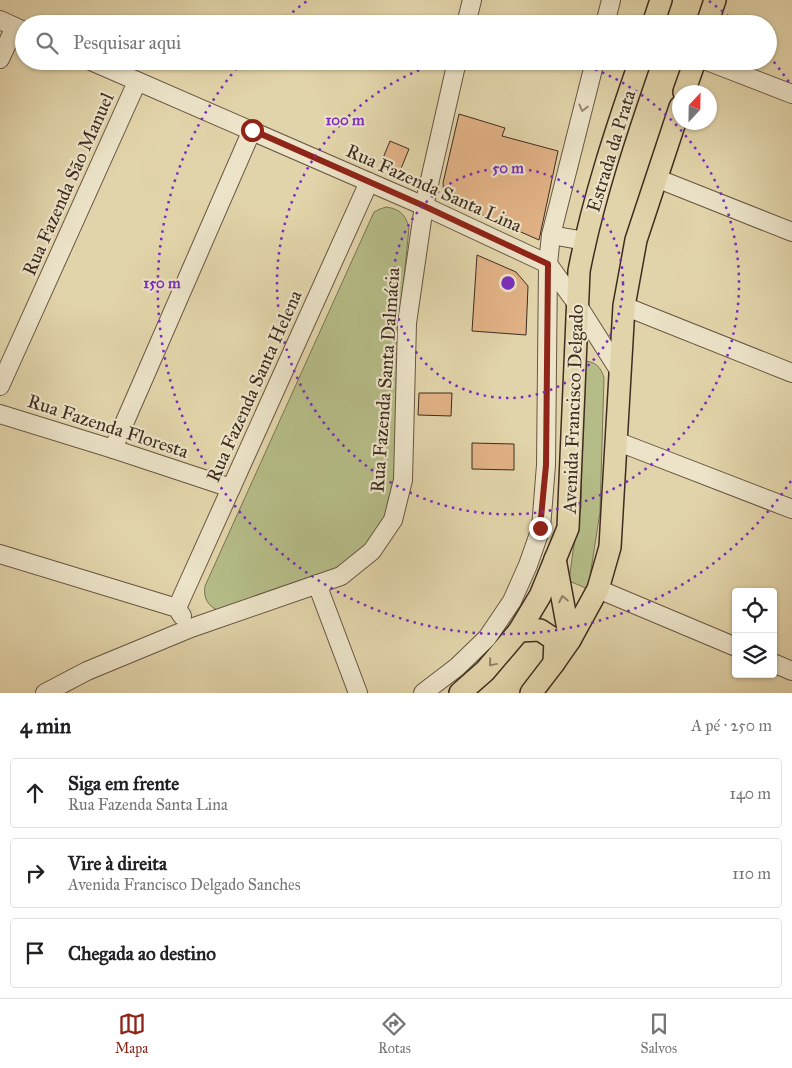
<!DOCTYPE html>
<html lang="pt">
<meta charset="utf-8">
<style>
:root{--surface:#fff;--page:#f2f2f2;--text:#202124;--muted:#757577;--line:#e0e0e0;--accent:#8f2418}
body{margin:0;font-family:"IM FELL Great Primer",serif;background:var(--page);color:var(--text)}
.controls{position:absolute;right:15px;bottom:15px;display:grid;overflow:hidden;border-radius:5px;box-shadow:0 1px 4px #0004}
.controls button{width:45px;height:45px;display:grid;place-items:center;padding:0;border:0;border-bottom:1px solid var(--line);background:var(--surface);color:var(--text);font:25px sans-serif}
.compass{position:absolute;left:672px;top:85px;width:45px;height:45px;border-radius:50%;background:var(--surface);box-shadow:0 1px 4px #0004;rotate:22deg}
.stop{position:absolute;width:15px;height:15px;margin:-11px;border:4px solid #8f2418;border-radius:50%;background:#fff}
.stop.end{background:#8f2418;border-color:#fff;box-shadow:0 1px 5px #0008}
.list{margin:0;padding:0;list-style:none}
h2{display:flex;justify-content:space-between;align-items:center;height:65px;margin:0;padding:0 20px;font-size:21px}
h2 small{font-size:16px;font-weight:400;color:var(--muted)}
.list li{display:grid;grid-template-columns:32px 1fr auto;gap:15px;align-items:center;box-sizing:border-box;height:70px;margin:0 10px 10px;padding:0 10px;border:1px solid var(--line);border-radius:5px}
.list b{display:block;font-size:19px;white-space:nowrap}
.list p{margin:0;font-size:16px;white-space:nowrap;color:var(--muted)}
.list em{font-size:16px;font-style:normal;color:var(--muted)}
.icon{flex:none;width:28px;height:28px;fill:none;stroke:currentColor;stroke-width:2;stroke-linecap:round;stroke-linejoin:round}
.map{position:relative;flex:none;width:792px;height:693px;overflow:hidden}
.search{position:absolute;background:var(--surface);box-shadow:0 1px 4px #0004;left:15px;right:15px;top:15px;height:55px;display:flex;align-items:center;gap:12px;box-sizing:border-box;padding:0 18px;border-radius:28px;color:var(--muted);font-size:19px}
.sheet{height:305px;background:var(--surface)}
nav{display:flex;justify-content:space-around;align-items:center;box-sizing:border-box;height:70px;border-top:1px solid var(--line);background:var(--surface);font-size:14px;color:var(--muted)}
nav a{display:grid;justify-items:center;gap:2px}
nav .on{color:var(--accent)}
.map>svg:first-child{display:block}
</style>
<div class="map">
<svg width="792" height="693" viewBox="0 0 792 693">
<rect width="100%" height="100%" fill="#e2d4aa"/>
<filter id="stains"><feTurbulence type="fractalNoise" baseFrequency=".004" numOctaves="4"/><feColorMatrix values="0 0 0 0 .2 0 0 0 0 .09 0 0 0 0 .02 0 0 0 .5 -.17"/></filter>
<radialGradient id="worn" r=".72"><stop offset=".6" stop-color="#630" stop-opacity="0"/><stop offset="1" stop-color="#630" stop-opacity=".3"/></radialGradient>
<g fill="#b5bc87" stroke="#7a7454">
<path d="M386,207C400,209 406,215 409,228L398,339L397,484L383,524L357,557L320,577L220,611C208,607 203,598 205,586L374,212L380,209Z"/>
<path d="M583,361C594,361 601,366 604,378L600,512L588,589L569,581L573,551L581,507Z"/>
</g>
<g fill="#e1b286" stroke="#3e2c20">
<polygon points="459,114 505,128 502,136 558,151 539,240 451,201 444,195 443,183"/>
<polygon points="390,141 409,149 400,171 381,163"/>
<polygon points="477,255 516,272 528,286 526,335 472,331"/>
<polygon points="419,393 452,393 451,416 418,415"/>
<polygon points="472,443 514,444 514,470 472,469"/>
</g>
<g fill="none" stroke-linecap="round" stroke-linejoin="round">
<defs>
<g id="minor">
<polyline points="0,20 24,31"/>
<polyline points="466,24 472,0"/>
<polyline points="605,24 611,0"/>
<polyline points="0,59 15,27"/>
<polyline points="91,61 424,206 548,264 577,304 620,372"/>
<polyline points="707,61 792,94"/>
<polyline points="656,178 792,232"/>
<polyline points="551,235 585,241"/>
<polyline points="624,306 792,373"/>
<polyline points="0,386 137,82"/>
<polyline points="0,414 113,449 231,488"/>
<polyline points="616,441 792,509"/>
<polyline points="113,449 252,130"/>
<polyline points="0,554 177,608 182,616"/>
<polyline points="317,584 358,693"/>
<polyline points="598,589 736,647"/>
<polyline points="177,608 369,182"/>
<polyline points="773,663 792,671"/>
<polyline points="45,693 87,671 191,628 341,576 372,551 393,520 403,480 407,323 424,206 457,61"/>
<polyline points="423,693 457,667 487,638 512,601 528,565 541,528 546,465 548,264 551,235 595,61"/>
</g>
<g id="major">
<polyline points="653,24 661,0"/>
<polyline points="707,24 715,0"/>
<polyline points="684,92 695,61"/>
<polyline points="555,559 570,640"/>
<polyline points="519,631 540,630 555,640 554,663"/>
<path d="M460,693L485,671L519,631L540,596L568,528L579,271C593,199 616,130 640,61"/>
<polyline points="531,693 554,663 570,640 598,589 610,547 624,306 636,240 680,107"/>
</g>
</defs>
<use href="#minor" stroke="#675642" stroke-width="20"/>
<use href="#major" stroke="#3e2c20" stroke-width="24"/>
<use href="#minor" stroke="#ece3c8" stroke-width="18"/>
<use href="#major" stroke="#e2d4aa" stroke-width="21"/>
</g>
<defs><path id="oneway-chevron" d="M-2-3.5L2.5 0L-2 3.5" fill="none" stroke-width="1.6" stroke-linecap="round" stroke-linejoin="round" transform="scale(1.25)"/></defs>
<use stroke="#958874" href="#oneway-chevron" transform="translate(583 108) rotate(104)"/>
<g stroke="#908065">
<use href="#oneway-chevron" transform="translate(563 599) rotate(-101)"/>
<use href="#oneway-chevron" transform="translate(492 663) rotate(130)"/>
</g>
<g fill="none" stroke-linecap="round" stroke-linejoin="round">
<polyline stroke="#8f2418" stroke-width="6" points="252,130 424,206 548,264 546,465 540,528"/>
</g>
<g fill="none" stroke="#7b2cbf" stroke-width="2.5" stroke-dasharray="2.5 5">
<circle cx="508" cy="283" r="115"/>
<path d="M574 62A231 231 0 1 1 442 62"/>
<path d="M791 481A346 346 0 1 1 241 63M281 22A346 346 0 0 1 307 1M709 1A346 346 0 0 1 735 22M769 56A346 346 0 0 1 791 85"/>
</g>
<g text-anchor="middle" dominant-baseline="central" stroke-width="4.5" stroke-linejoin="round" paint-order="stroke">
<g font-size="19" fill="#3e2c20" stroke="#ece3c8">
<text transform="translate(611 151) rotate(-73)">Estrada da Prata</text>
<text transform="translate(68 184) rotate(-66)">Rua Fazenda São Manuel</text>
<text transform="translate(434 188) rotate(24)">Rua Fazenda Santa Lina</text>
<text transform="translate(385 380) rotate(-86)">Rua Fazenda Santa Dalmácia</text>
<text transform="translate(254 386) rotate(-66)">Rua Fazenda Santa Helena</text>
<text transform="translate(573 409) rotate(-88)">Avenida Francisco Delgado</text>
<text transform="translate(108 426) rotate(18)">Rua Fazenda Floresta</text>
</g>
</g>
<circle cx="508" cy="283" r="8" fill="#7b2cbf" stroke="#ece3c8" stroke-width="2.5"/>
<g font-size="15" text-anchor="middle" font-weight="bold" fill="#7b2cbf" stroke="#ece3c8" stroke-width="4.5" stroke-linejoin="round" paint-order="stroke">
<text x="345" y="125">100 m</text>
<text x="508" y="173">50 m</text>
<text x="162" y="288">150 m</text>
</g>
<rect width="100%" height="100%" filter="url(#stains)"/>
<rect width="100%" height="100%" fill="url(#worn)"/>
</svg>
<div class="controls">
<button><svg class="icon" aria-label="locate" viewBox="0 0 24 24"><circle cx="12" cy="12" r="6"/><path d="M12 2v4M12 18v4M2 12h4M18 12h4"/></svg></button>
<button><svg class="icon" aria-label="layers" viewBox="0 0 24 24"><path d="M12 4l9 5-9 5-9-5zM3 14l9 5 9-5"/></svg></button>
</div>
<svg class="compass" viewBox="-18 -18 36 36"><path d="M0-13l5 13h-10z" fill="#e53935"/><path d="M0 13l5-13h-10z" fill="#757577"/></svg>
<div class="stop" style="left:252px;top:130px"></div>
<div class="stop end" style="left:540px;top:528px"></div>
<div class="search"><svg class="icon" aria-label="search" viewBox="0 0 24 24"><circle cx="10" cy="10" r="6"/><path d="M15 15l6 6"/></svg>Pesquisar aqui</div>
</div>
<section class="sheet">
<h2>4 min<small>A pé · 250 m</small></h2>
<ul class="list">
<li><svg class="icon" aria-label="ahead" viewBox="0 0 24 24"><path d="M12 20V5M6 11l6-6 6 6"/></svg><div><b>Siga em frente</b><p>Rua Fazenda Santa Lina</p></div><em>140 m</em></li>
<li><svg class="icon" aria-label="right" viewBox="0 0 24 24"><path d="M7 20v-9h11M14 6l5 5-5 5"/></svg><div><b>Vire à direita</b><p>Avenida Francisco Delgado Sanches</p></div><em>110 m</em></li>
<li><svg class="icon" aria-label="arrive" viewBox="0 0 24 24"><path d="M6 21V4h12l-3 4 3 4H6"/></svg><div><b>Chegada ao destino</b></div></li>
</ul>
</section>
<nav>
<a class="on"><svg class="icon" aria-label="map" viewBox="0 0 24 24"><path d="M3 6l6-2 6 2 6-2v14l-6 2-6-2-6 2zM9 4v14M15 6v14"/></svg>Mapa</a>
<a><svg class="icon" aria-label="directions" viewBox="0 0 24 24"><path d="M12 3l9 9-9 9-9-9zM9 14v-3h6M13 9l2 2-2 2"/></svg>Rotas</a>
<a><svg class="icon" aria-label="saved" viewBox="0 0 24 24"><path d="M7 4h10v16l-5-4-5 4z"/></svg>Salvos</a>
</nav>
